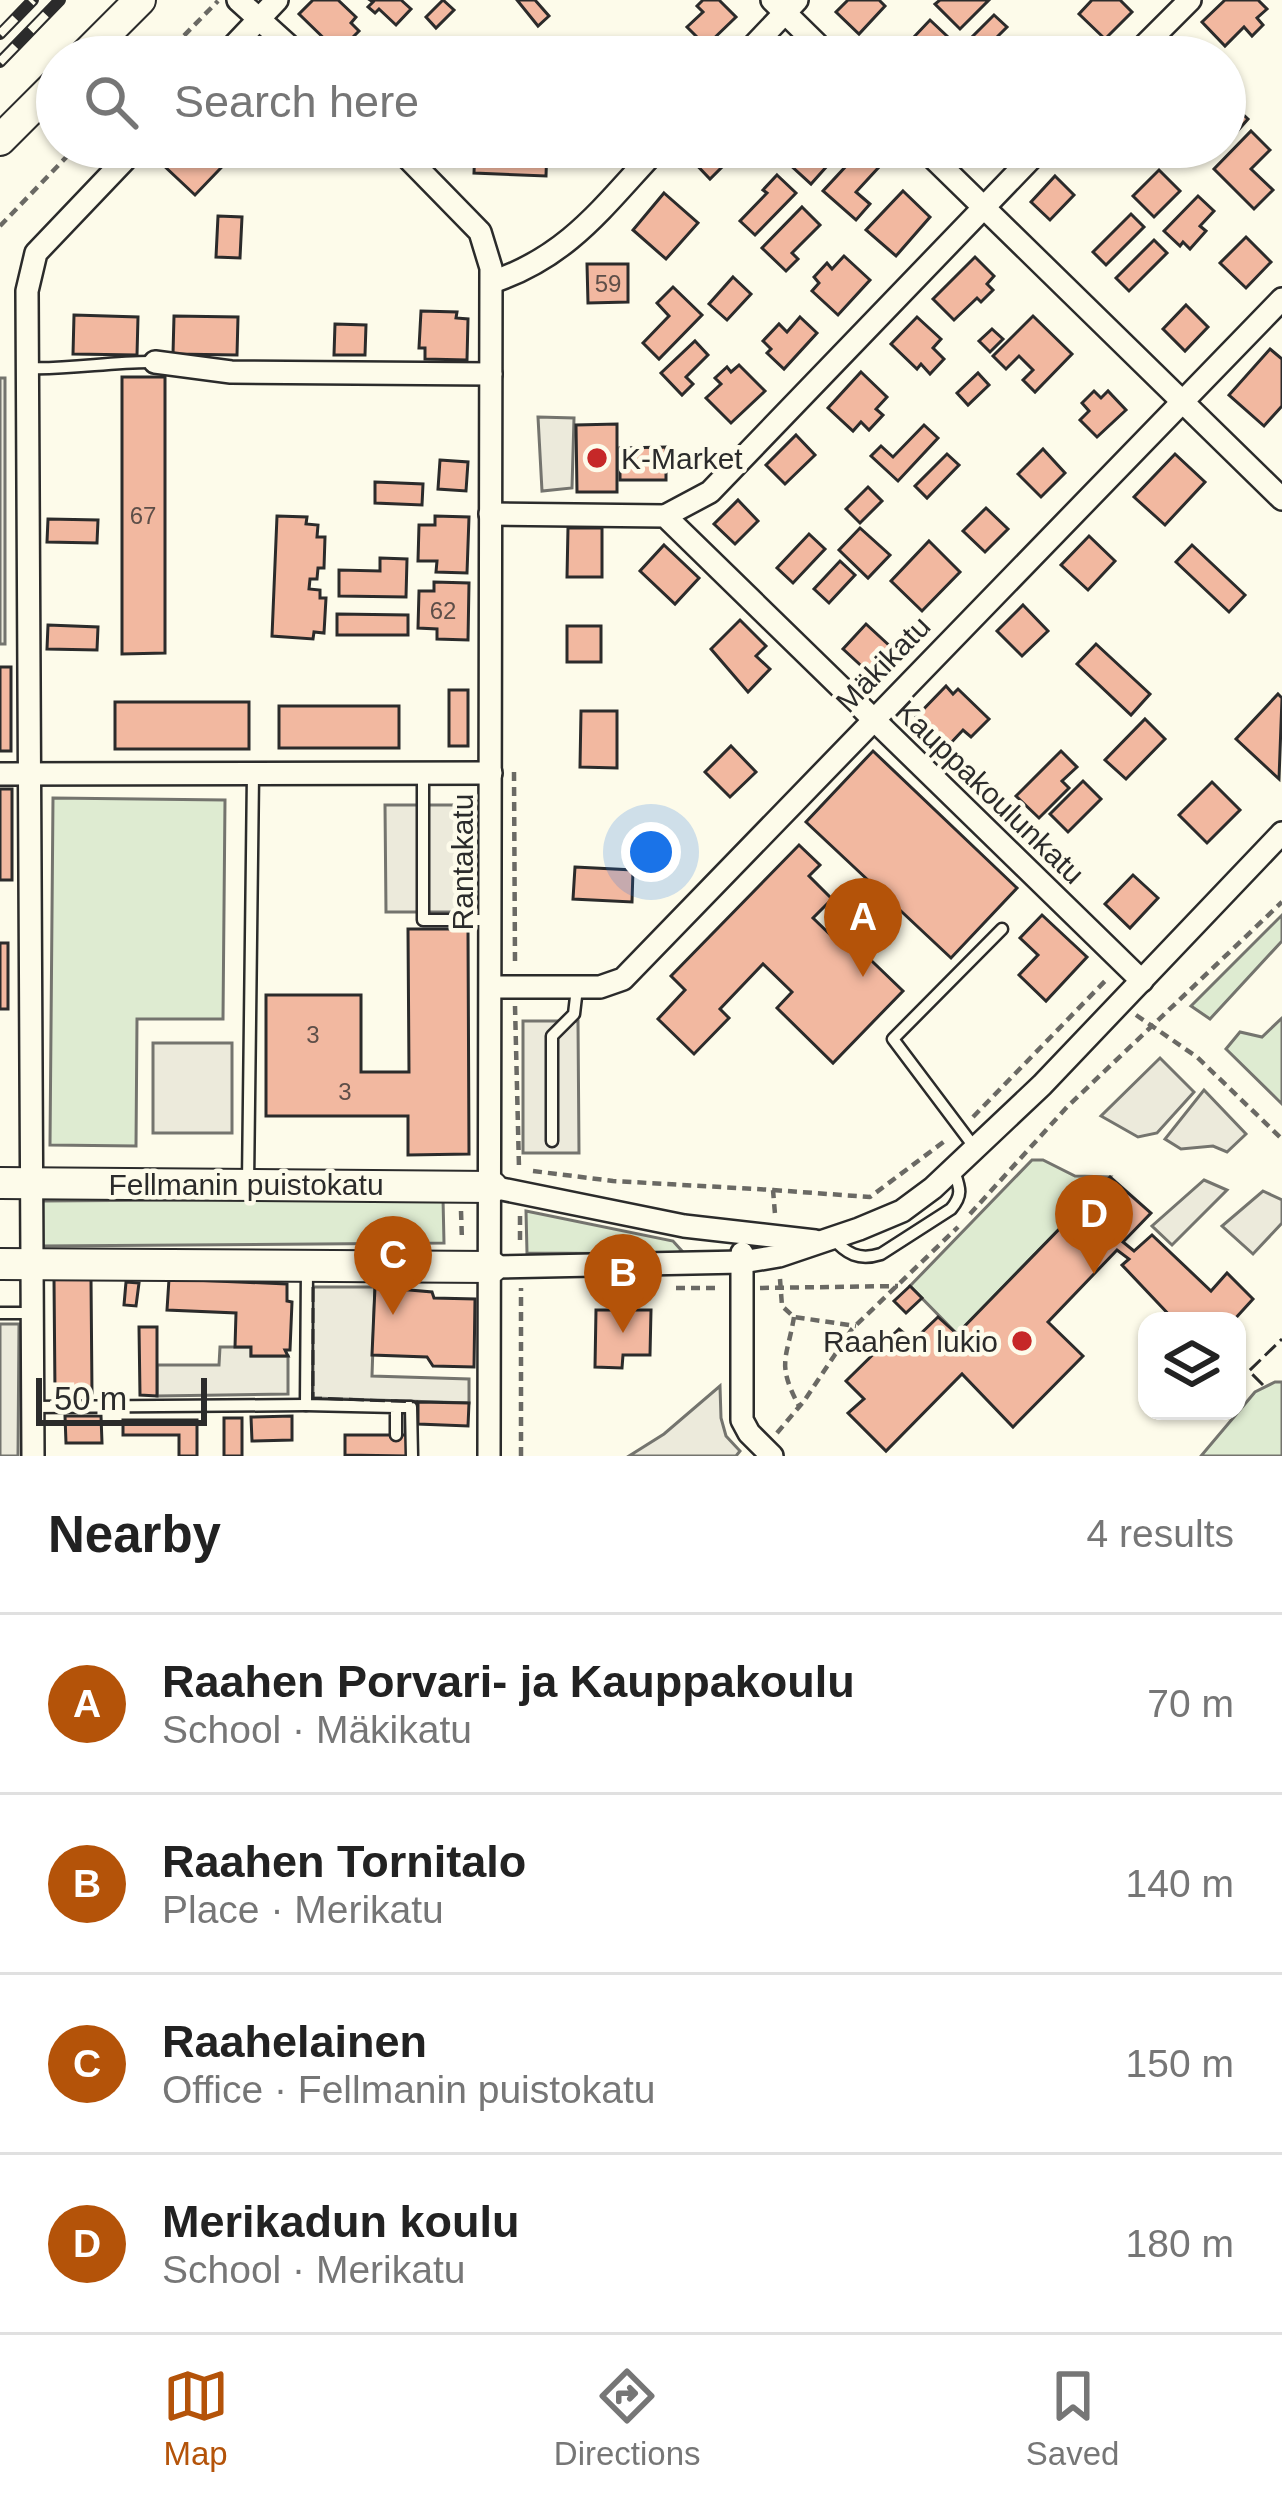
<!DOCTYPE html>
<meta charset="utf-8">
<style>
:root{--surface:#fff;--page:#f2f2f2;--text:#222;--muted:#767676;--line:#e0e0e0;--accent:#b45309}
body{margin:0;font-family:Arial,sans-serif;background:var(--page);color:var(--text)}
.controls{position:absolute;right:36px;bottom:36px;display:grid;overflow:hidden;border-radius:24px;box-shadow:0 3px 9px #0004}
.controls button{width:108px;height:108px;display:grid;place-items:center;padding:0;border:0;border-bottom:3px solid var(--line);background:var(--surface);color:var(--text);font:60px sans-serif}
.scale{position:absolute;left:36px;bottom:30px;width:171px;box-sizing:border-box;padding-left:12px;border:6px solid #2b2b2b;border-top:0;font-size:33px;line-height:42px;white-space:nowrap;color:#2b2b2b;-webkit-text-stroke:9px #fdfbea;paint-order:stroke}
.you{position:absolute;left:651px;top:852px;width:42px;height:42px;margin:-30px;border:9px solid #fff;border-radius:50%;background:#1a73e8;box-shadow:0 0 0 18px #1a73e833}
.badge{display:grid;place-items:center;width:78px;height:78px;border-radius:50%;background:var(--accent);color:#fff;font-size:39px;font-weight:700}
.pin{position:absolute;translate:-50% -99px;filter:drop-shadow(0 3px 6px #0008)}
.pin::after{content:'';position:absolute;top:63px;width:42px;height:36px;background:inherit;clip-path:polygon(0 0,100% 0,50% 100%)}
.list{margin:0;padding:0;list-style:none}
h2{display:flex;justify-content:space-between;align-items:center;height:156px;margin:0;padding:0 48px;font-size:51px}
h2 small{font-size:39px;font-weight:400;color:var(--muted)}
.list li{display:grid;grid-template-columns:78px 1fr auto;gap:36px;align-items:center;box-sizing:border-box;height:180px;padding:0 48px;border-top:3px solid var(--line)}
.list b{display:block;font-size:45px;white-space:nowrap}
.list p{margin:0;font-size:39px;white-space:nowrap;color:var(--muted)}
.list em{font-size:39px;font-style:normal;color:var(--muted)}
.icon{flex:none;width:66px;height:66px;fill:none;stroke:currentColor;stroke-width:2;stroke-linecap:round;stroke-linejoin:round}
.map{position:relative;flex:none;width:1282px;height:1456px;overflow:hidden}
.search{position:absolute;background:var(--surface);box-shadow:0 3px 9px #0004;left:36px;right:36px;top:36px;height:132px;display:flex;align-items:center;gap:30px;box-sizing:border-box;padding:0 42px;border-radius:66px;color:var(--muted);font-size:45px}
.sheet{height:876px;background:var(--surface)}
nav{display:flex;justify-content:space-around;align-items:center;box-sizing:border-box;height:168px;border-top:3px solid var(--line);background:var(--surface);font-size:33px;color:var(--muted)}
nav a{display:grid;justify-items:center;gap:6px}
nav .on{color:var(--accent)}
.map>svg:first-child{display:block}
</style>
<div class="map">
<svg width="1282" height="1456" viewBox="0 0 1282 1456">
<rect width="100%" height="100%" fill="#fdfbea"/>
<g fill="#deebd1" stroke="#74746e" stroke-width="3">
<polygon points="53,798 225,800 223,1019 137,1019 136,1146 50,1145"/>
<polygon points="1282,915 1282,941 1210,1019 1191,1006"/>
<polygon points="1282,1018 1282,1104 1226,1049 1240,1032 1262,1037"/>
<polygon points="1032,1160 1043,1160 1075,1176 1110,1177 957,1334 910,1286"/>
<polygon points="443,1198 444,1243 41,1246 41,1201"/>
<polygon points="526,1211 673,1241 682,1251 675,1254 527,1253"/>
<polygon points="1275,1382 1282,1382 1282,1456 1201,1456 1255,1392"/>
</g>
<g fill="#eceadb" stroke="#74746e" stroke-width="3">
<rect x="0" y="378" width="5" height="266"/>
<polygon points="538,417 574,418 572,488 542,491"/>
<polygon points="385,805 460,805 460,912 386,912"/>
<polygon points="523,1021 578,1021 579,1153 523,1153"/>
<rect x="153" y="1043" width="79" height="90"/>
<polygon points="1160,1058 1194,1092 1157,1133 1138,1137 1101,1116"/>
<polygon points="1204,1090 1246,1134 1227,1152 1213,1146 1181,1149 1165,1139"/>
<polygon points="1204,1180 1227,1190 1172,1245 1152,1226"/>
<polygon points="1263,1191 1282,1200 1282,1223 1253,1254 1222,1226"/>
<polygon points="313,1287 375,1287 372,1376 469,1379 469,1403 313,1398"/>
<polygon points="0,1324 19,1324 18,1456 0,1456"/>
<polygon points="220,1347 251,1347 251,1356 288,1356 288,1394 157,1396 157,1365 219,1365"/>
<polygon points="720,1386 721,1418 726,1436 740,1451 736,1456 629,1456 664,1434"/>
</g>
<g fill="#f2b8a0" stroke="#2b2b2b" stroke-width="3">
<polygon points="313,0 338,0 356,17 351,23 359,31 338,52 299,14"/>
<polygon points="370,0 401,0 411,9 396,25 379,9 375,13 368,7 373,2"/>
<polygon points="443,0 454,10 436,28 426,17"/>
<polygon points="517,0 535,0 549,16 538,26"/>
<polygon points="703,0 719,0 736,17 706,46 687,27 703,12 697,6"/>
<polygon points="848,0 879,0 885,6 859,34 836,12"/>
<polygon points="940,0 989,0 960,29 935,4"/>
<polygon points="1092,0 1120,0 1132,12 1105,39 1079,14"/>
<polygon points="1225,0 1258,0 1267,9 1257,18 1263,25 1252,36 1244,27 1225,46 1202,22"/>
<polygon points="994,15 1007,27 985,49 972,37"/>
<polygon points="930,20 948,37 928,57 895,57"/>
<polygon points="1234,106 1248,119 1225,145 1225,116"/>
<polygon points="1251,131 1270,150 1251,169 1273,190 1254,209 1214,169"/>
<polygon points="177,147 241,147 195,195 161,163"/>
<polygon points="475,147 547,147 546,176 474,173"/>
<polygon points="699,147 742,147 710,179 689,157"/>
<polygon points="781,147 813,150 816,147 844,147 811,184 776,152"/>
<polygon points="971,147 1002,147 987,162"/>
<polygon points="1102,147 1153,147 1137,165 1122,152 1115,159"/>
<polygon points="861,150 879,167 856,192 870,204 856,220 823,191"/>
<polygon points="1159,170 1180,191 1154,217 1133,196"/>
<polygon points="777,175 796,193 755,235 740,221 767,193 763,190"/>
<polygon points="1055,176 1074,195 1050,220 1031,202"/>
<polygon points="903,191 930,217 896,256 866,230"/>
<polygon points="664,193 698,223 666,259 633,230"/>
<polygon points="1198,196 1214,211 1200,226 1206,231 1190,249 1183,242 1180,246 1164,231"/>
<polygon points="802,207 820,225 792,253 798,259 786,271 762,248"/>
<polygon points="1131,214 1144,227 1106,265 1093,252"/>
<polygon points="218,216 242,217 240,258 216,257"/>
<polygon points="1246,237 1271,262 1246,288 1220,263"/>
<polygon points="1154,240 1167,253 1129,291 1116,278"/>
<polygon points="844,256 870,280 838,315 812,291 819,283 814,277 827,263 832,269"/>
<polygon points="975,257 994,276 987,284 993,290 981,302 977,298 954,320 933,299"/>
<polygon points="587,264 628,264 628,302 588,303"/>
<polygon points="733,277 751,294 727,320 709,304"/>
<polygon points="673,287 702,315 659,359 643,343 669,316 657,303"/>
<polygon points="1186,305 1208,327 1185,351 1163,329"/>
<polygon points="421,311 457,312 456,318 468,319 467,360 425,359 425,348 419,348"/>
<polygon points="74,315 138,317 137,355 73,354"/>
<polygon points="174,316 238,317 237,355 173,354"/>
<polygon points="1033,316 1072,354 1035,392 1023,380 1033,370 1019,356 1006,369 993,356"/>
<polygon points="800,317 817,333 784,369 767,353 771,349 763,341 779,324 787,332"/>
<polygon points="917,317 941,339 933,348 944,359 930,374 921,364 917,369 891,344"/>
<polygon points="335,324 366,325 365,355 334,355"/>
<polygon points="992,329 1003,339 990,352 979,341"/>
<polygon points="695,341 708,355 686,377 693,384 682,395 661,373"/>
<polygon points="1270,349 1282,359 1282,406 1264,426 1229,395"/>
<polygon points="739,365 765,391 731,423 706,398 721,384 715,378 727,367 731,372"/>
<polygon points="861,372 887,397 876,409 883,415 869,430 861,422 853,431 828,408"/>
<polygon points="978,373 989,385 968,405 957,393"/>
<polygon points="122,377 165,377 165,653 122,654"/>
<polygon points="1094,391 1101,398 1108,391 1126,410 1097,437 1080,420 1089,411 1082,403"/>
<polygon points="617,424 617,492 577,492 576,425"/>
<polygon points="924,425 938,438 898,481 871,456 881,446 893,457"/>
<polygon points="796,435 815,455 785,484 766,465"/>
<polygon points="666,447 666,480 620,480 620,448"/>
<polygon points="1043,449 1065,473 1041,497 1018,474"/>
<polygon points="947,454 959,465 927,498 915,486"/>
<polygon points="1175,454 1205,482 1165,525 1134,497"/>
<polygon points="440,460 468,462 466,491 438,489"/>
<polygon points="375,482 423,484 422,505 375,503"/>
<polygon points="868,487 882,501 860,523 846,509"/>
<polygon points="738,500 758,521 735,544 714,524"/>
<polygon points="986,508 1008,529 985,552 963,531"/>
<polygon points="277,516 307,517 306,524 318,525 317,537 325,537 324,568 318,568 317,579 310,579 309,589 320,590 320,598 326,598 324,633 314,632 313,639 272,636"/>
<polygon points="435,516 469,517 467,573 436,572 437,561 418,561 419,525 435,525"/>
<polygon points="48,519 98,520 97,543 47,542"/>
<polygon points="568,528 602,528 602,577 567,577"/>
<polygon points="860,528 890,555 868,578 839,550"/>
<polygon points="809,534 825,549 793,583 777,568"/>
<polygon points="1089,536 1115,561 1088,590 1061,565"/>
<polygon points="929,541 960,572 922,611 891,581"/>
<polygon points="664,545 699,578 675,604 640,571"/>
<polygon points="1192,545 1245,595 1229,612 1176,562"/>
<polygon points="380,558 407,559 406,597 339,596 339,570 380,571"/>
<polygon points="840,561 855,575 829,603 814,589"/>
<polygon points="434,582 469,583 468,640 437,639 437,629 418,628 419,591 434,591"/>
<polygon points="1023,605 1048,631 1022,656 997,631"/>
<polygon points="337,614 408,615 408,635 337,635"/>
<polygon points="740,620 766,646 756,656 770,669 748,692 711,649"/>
<polygon points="866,624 892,648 869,673 843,649"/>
<polygon points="48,625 98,627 97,650 47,649"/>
<rect x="567" y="626" width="34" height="36"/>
<polygon points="1096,644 1150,694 1131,715 1077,664"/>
<rect x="0" y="667" width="11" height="84"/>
<polygon points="946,686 953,694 958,689 989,719 971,737 963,730 947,747 916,717"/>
<rect x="449" y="690" width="19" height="56"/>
<polygon points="1278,694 1282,698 1279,779 1236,739"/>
<rect x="115" y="702" width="134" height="47"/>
<rect x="279" y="706" width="120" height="42"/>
<polygon points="581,711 617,711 617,768 580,767"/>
<polygon points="1145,719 1165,739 1126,779 1105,760"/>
<polygon points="731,746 756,772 730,797 705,772"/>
<polygon points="873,751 1017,888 951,958 806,822"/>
<polygon points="1061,751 1077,767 1062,781 1069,788 1039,818 1016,796"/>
<polygon points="1083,781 1101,799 1068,832 1050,814"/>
<polygon points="1212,782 1240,810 1207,843 1179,815"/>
<rect x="0" y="789" width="12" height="91"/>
<polygon points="799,845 820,865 809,876 832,899 813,918 843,947 850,940 903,991 833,1063 777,1008 792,992 763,964 720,1009 729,1018 694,1054 658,1019 685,990 671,976"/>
<polygon points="575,867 633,870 632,902 573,899"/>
<polygon points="1133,875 1158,898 1130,928 1105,904"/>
<polygon points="1042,915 1087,957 1046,1001 1019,975 1038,955 1020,938"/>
<polygon points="408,929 468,929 469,1154 408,1155 408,1116 266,1116 266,995 361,995 361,1072 409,1072"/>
<rect x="0" y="943" width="8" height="66"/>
<polygon points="1110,1177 1151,1213 1123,1242 1134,1251 1152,1235 1211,1291 1227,1273 1253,1299 1233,1321 1175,1321 1122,1265 1129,1259 1117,1250 1048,1322 1083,1356 1013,1427 962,1374 886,1451 848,1413 864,1399 846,1381 899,1329 913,1341 938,1317 957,1334"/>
<polygon points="54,1279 91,1279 92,1393 55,1393"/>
<polygon points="169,1279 287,1284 287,1301 292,1302 290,1350 285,1350 288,1356 251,1356 251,1347 235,1347 236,1313 167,1310"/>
<polygon points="126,1282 139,1283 136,1306 124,1305"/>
<polygon points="910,1286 922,1298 906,1313 894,1301"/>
<polygon points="375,1287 432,1292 434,1298 475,1299 474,1367 433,1366 427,1357 372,1355"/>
<polygon points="596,1310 651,1310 650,1355 623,1355 622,1368 595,1367"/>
<polygon points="139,1327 157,1327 157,1396 140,1395"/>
<polygon points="418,1402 469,1403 468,1426 418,1424"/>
<polygon points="65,1416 101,1416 102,1443 66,1443"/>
<polygon points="292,1416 292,1440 252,1441 251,1417"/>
<rect x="224" y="1418" width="18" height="38"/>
<polygon points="123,1420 197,1420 197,1456 179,1456 179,1435 123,1435"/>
<polygon points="345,1435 409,1435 408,1456 345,1455"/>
</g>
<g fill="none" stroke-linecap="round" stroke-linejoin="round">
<defs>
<g id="lane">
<path d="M27,368C70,370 112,361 155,362"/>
<polyline points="423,773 423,920 488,920"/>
<polyline points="552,1141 552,1036 574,1014 577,988"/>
<polyline points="975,1148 893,1039 1002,929"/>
<polyline points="248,1183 253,774"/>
<path d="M832,1237C846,1254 859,1261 881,1254L951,1209C963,1195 960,1188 954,1171"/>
<polyline points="307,1269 306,1405 396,1407 396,1435"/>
<polyline points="0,1313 32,1313"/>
<polyline points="33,1407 306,1405"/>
<polyline points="396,1407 411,1407 412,1456"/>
</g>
<g id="street">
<polyline points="238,0 301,57"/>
<polyline points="772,0 830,57"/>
<polyline points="223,57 277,0"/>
<polyline points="743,57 797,0"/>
<polyline points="1133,57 1190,0"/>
<polyline points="397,147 480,232 491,268 489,1456"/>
<polyline points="922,147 1282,499"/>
<path d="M492,282C570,256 604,205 659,147"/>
<polyline points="155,362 231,372 491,374"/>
<polyline points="490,514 665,516 1142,981"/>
<polyline points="665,516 710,492 1042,147"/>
<polyline points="0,774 491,773"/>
<polyline points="492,987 600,987 623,979 1282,299"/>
<polyline points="492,1187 684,1226 815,1241"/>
<polyline points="742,1253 742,1420 749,1433 772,1456"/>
<polyline points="492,1267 742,1262 779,1256 859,1229 902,1211 933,1188 1042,1085 1282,833"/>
<polyline points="33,1456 27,291 36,253 137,147"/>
</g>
<g id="secondary">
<polyline points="83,57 140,0"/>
<polyline points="0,140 57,83"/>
<polyline points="0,1183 492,1187"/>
<polyline points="0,1264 492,1267"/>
</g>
</defs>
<use href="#lane" stroke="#2b2b2b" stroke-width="15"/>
<use href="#street" stroke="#2b2b2b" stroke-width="26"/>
<use href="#secondary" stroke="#2b2b2b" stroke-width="34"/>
<g stroke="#6a6964" stroke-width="4.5" stroke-dasharray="9 6" stroke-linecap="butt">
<polyline points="163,57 218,1"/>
<polyline points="0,226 76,147"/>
<polyline points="514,772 515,964"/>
<polyline points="515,1006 519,1168"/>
<polyline points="1136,1015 1197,1057 1282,1139"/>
<polyline points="973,1117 1107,979"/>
<polyline points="533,1171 613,1181 773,1190 775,1214"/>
<polyline points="773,1190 870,1197 946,1140"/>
<polyline points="461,1211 462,1241"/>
<polyline points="970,1214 1067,1107 1282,902"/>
<polyline points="520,1216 520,1246"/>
<polyline points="780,1279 782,1306 794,1317 856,1326"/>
<polyline points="676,1288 719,1288"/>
<polyline points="760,1288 898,1286"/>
<path d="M794,1317C787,1359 776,1363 799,1406"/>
<polyline points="777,1433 804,1401 852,1329 958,1227"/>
<polyline points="521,1456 521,1288"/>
</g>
<use href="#lane" stroke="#fdfbea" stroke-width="10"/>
<use href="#street" stroke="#fdfbea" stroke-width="21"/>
<use href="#secondary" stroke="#fdfbea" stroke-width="30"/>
<defs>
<g id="rail">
<polyline points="0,34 33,0"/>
<polyline points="0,62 60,0"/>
</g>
</defs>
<use href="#rail" stroke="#2b2b2b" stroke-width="12"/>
<use href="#rail" stroke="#fdfbea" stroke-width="8" stroke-dasharray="22" stroke-linecap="butt"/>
<g stroke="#2b2b2b" stroke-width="3" stroke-dasharray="15 6" stroke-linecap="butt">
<polyline points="313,1287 313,1398 418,1402"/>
<polyline points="1263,1385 1249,1371 1282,1339"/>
</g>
</g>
<g fill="#c62828" stroke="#fdfbea" stroke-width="4.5">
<circle cx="597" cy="458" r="12"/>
<circle cx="1022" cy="1341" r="12"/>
</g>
<g text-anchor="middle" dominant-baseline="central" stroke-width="9" stroke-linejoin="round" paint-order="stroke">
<g font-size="24" fill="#5d4e48">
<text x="608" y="283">59</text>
<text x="143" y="515">67</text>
<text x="443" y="610">62</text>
<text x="313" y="1034">3</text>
<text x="345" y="1091">3</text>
</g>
<g font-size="30" fill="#2b2b2b" stroke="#fdfbea" text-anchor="start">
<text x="621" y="458">K-Market</text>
<text x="998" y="1341" text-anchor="end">Raahen lukio</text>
</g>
<g font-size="30" fill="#2b2b2b" stroke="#fdfbea">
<text transform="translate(883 664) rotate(-46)">Mäkikatu</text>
<text transform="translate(990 792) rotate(44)">Kauppakoulunkatu</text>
<text transform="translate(462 862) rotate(-90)">Rantakatu</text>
<text x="246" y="1184">Fellmanin puistokatu</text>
</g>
</g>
</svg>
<div class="controls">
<button><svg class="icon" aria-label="layers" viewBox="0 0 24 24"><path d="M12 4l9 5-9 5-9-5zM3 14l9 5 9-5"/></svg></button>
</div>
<div class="scale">50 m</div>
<div class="you"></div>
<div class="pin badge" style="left:863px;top:977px">A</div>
<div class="pin badge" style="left:623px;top:1333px">B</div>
<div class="pin badge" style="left:393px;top:1315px">C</div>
<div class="pin badge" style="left:1094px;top:1274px">D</div>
<div class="search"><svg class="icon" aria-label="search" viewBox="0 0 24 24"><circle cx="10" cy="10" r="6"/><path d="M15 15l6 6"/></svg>Search here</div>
</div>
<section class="sheet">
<h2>Nearby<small>4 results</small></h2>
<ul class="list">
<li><span class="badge">A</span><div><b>Raahen Porvari- ja Kauppakoulu</b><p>School · Mäkikatu</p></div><em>70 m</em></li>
<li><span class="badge">B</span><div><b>Raahen Tornitalo</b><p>Place · Merikatu</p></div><em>140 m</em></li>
<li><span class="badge">C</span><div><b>Raahelainen</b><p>Office · Fellmanin puistokatu</p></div><em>150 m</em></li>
<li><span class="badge">D</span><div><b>Merikadun koulu</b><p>School · Merikatu</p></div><em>180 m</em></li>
</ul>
</section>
<nav>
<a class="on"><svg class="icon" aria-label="map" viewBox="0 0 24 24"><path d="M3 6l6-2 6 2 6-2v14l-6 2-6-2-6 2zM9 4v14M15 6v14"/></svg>Map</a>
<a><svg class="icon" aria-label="directions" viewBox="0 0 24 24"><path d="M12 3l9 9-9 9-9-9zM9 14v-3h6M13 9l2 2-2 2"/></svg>Directions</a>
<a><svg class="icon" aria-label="saved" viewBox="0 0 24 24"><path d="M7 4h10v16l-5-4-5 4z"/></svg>Saved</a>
</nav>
